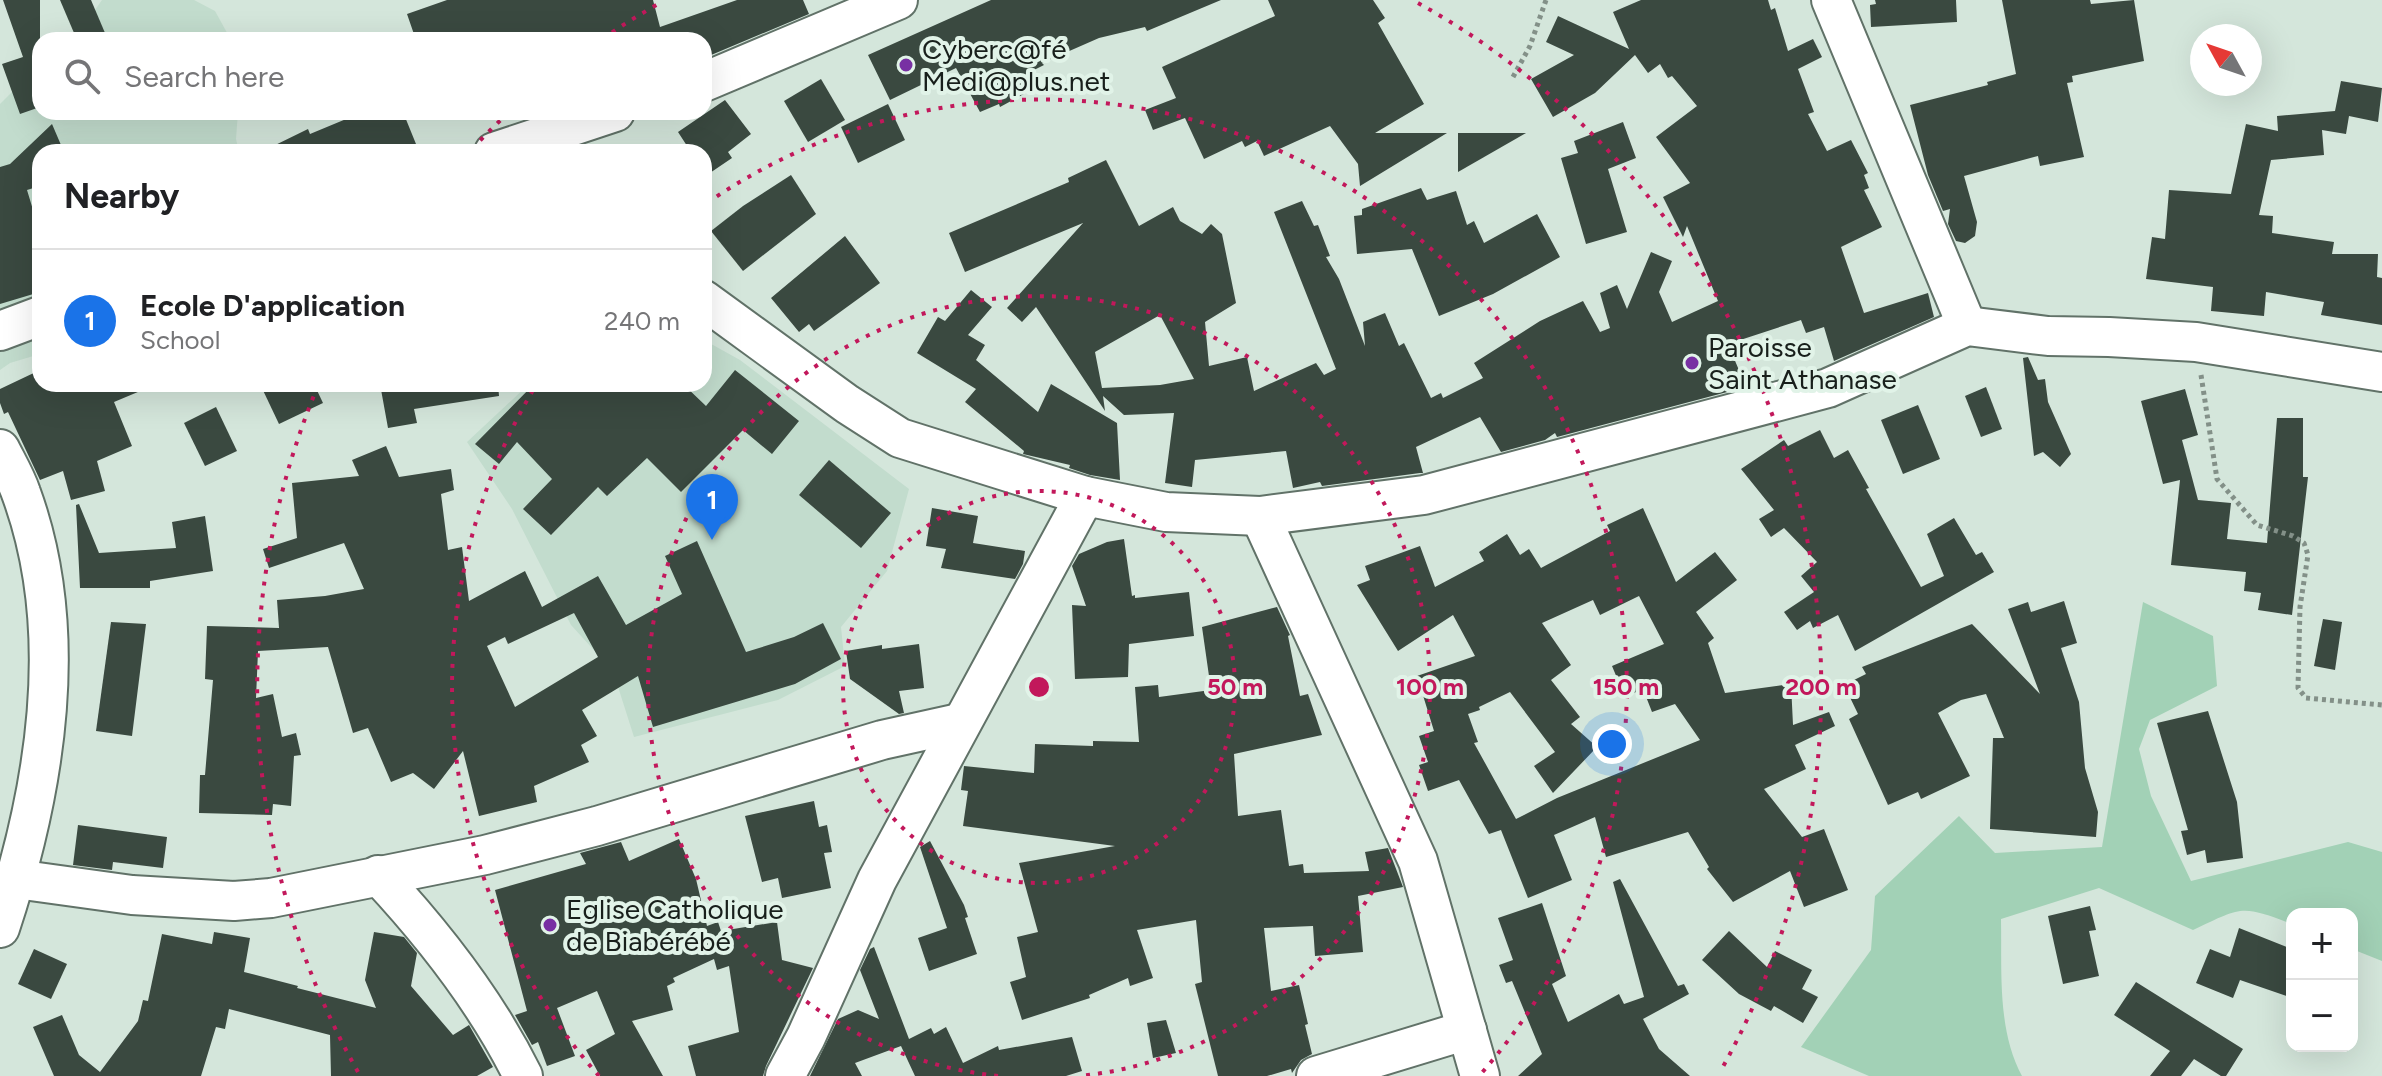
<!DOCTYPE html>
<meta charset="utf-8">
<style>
:root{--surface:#fff;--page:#f6f6f6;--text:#202124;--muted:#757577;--line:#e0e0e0;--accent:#1a73e8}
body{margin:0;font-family:Figtree,sans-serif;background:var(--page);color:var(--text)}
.controls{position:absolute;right:24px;bottom:24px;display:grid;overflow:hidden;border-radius:16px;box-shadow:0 8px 32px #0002}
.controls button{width:72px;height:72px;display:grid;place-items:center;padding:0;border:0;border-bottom:2px solid var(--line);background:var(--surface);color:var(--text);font:40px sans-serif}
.compass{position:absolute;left:2190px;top:24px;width:72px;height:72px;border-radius:50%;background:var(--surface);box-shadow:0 8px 32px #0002;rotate:310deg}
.you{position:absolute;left:1612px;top:744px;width:28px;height:28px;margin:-20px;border:6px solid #fff;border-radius:50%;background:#1a73e8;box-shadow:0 0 0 12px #1a73e833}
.badge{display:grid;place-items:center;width:52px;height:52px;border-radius:50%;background:var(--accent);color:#fff;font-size:26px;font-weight:700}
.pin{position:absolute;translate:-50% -66px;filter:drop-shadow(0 2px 4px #0008)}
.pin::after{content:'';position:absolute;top:42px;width:28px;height:24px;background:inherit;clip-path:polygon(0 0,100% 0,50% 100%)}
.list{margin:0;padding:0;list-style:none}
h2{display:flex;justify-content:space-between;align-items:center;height:104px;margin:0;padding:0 32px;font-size:34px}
h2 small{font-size:26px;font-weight:400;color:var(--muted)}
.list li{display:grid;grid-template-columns:52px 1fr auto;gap:24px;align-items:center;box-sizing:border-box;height:144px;padding:0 32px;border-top:2px solid var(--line)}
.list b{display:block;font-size:30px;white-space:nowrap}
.list p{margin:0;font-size:26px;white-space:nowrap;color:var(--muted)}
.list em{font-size:26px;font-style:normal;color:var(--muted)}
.icon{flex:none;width:44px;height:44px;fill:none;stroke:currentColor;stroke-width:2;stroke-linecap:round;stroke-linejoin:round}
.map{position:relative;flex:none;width:2382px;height:1076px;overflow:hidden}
.search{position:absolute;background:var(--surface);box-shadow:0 8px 32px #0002;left:32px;top:32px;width:680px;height:88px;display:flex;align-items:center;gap:20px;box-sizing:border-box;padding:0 28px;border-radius:24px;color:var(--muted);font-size:30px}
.panel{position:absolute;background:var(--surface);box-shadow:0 8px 32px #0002;left:32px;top:144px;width:680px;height:248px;border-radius:24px}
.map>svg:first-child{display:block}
</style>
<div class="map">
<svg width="2382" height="1076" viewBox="0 0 2382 1076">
<rect width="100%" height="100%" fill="#d4e6db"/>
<g fill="#c2dccd">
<polygon points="102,0 194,0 215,11 231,40 74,40"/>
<polygon points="40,74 40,112 238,112 236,139 239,152 40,152 40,354 10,363 0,370 0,104 19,85"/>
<polygon points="704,340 740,360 909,489 887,571 841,627 845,666 778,700 634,737 613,671 571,625 512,509 467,442 529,384 704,384"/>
</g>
<path fill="#a2d1b6" d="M2143,602L2213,636L2217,686L2150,720L2139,749L2151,796L2191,881L2348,842L2382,852V961L2352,949V914H2292V924C2240,904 2242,907 2193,930L2099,888L2001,919C2002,971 1997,1030 2022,1076H1869L1801,1047L1871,950L1875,896L1959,816L1995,853L2102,847Z"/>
<g fill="#3a4940" fill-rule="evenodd">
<polygon points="3,0 40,0 40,107 20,114 2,64 23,57"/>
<polygon points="60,0 91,0 108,40 77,40"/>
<polygon points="447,0 653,0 660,27 737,0 803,0 809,14 704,58 704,40 416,40 407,14"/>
<polygon points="991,0 1221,0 1147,31 1145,27 1099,38 1042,63 1044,65 1034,70 1042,84 1000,107 999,104 980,112 956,68 890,100 868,55"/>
<polygon points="1268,0 1373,0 1385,18 1378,23 1424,104 1375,133 1447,133 1360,186 1358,164 1330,126 1264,156 1257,141 1245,147 1242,141 1204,159 1185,118 1153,130 1145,110 1176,98 1162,67 1275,16"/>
<path d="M1641,0H1768L1771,10L1775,8L1788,51L1813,39L1822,57L1798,69L1814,112L1808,114L1827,151L1851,140L1868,173L1864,175L1869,188L1864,190L1882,227L1841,247L1864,313L1928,293L1934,317L1834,361L1824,327L1806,333L1801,320L1728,344L1746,387L1557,437L1555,433L1545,440L1501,452L1480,417L1416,447L1423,473H1420L1322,486L1320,482L1293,488L1286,451L1195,460L1192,487L1165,483L1174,413L1124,415L1103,396L1105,411L1036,307L1022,322L1007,308L1083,223L965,272L949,233L1069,182L1068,178L1106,160L1139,226L1173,207L1180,221L1202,234L1211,224L1222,234L1236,303L1205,322L1209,366L1247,357L1254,391L1316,363L1324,375L1336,369L1274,212L1302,201L1314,226L1318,225L1330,256L1326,257L1339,279L1365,346L1363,322L1385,313L1399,346L1404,343L1431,398L1441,393L1443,398L1483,378L1474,363L1540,321L1583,301L1600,332L1610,328L1600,293L1617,285L1627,309L1651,252L1672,261L1659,292L1672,322L1718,301L1687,226L1683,237L1663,197L1690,183L1656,137L1697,106L1672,76L1668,78L1660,64L1648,73L1635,55L1595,93L1553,117L1531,79L1574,55L1546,42L1558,16L1629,49L1613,12ZM1160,315L1194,379L1160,385L1102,388L1095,352Z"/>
<polygon points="1875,0 1956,0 1957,22 1871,27 1870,5 1876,4"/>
<polygon points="2002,0 2090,0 2091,4 2134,0 2144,61 2072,76 2073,82 2067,83 2084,157 2040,166 2038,156 1964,176 1977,222 1975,236 1965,243 1956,241 1948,224 1950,209 1943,211 1928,175 1910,105 1988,85 1987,82 2016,74"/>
<polygon points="821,79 845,120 808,142 784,101"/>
<polygon points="2341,81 2382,88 2378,122 2349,116 2346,134 2322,130 2324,155 2271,160 2259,215 2273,216 2272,233 2334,242 2332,254 2378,254 2377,277 2382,278 2382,325 2321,315 2324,302 2266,292 2264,316 2211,311 2213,287 2146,279 2152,237 2165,239 2169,190 2231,194 2246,124 2278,131 2277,116 2335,111"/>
<polygon points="725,100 751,134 728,152 732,158 704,177 704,152 691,152 678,132"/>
<polygon points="888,104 905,140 858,163 841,127"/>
<polygon points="363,112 403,112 416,144 397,152 261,152 308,129 310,134"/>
<polygon points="1623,122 1636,158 1608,169 1627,232 1586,244 1561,158 1578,153 1574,141"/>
<polygon points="52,124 64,152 40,152 40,186 27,190 40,233 40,292 0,304 0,167 10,164"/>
<polygon points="1458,133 1526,133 1458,172"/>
<polygon points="791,175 816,214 743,271 711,231 743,206"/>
<polygon points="1421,188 1427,200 1456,191 1467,225 1474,221 1484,243 1537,214 1560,257 1493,294 1439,316 1412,249 1357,254 1354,216 1362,215 1362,209"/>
<polygon points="845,236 880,283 814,331 809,324 799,332 771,298"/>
<polygon points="971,290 992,307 968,335 985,345 976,360 1038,412 1051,384 1117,423 1120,480 1090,475 1069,468 1070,465 1023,454 1024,451 965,402 976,389 917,353 938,317 945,321"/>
<polygon points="2028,357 2038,380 2045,379 2048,402 2071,454 2060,467 2043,452 2034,456 2023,358"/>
<polygon points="40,370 40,384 157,384 114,402 132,446 97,461 105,491 71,500 63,471 40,480 8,412 4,414 0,403 0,389"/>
<polygon points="735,370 799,421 772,454 743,430 681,492 647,458 607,496 598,487 551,535 523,509 552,479 517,442 499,464 475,444 534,384 683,384 706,406"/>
<polygon points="260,384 314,384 323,403 279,424"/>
<polygon points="380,384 498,384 499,396 414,409 417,423 388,428"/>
<polygon points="1986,387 2002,429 1981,437 1965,396"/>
<polygon points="2185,389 2198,435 2182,440 2198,500 2231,503 2227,539 2267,543 2277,418 2303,418 2303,477 2308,477 2292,615 2258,610 2261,593 2244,591 2246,572 2171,565 2180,480 2163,484 2141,401"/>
<polygon points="1918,405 1940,459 1903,474 1881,420"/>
<polygon points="216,407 237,451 205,466 184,423"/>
<polygon points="1820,430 1834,458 1848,450 1869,488 1866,489 1921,587 1944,576 1927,534 1954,518 1976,555 1982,552 1994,572 1855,651 1838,615 1813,628 1810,621 1797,630 1784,612 1814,592 1801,576 1817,562 1784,528 1771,537 1759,519 1774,510 1741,469 1784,440 1788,446"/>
<path d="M386,446L399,477L451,469L454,490L441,494L448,550L462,547L469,601L525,571L542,607L598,576L626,625L682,594L665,556L697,541L746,652L794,637L823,623L841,659L795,684L653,727L638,676L582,710L597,736L581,745L589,762L534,786L537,802L479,816L463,751L434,789L413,773L391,782L368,728L353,733L328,647L258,651L256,698L273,694L282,737L296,733L301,755L294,756L291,806L273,804L272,815L199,813L200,775H205L213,680L205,679L207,626L279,628L277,600L325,596L364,589L344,543L269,568L263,549L297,538L292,483L359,476L352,460ZM574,613L598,657L515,707L487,646L505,637L508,644Z"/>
<polygon points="829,460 891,513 861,548 799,495"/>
<polygon points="79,504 99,553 176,548 172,522 205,516 213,571 150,581 150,588 80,588 76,505"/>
<polygon points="932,508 978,516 973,543 1025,551 1023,564 1015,579 941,568 946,549 926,546"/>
<path d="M1643,508L1676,582L1715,552L1737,580L1696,612L1714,638L1708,643L1725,693L1791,684L1793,725L1829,712L1835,726L1795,745L1806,769L1764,789L1802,837L1824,829L1848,890L1804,907L1790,871L1733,902L1707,869L1709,867L1688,832L1606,857L1595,817L1554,835L1572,880L1528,898L1501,830L1489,834L1459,780L1428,791L1419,765L1428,762L1419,736L1434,731L1417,676L1475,656L1453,615L1398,651L1357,585L1370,580L1365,566L1420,546L1435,587L1484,561L1479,552L1507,534L1520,555L1529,549L1541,568L1610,531L1607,525ZM1639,596L1664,644L1612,666L1625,697L1643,689L1652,712L1675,704L1700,740L1557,798L1516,819L1474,743L1478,742L1468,714L1480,710L1479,707L1510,692L1555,752L1534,766L1553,793L1597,747L1571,724L1580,717L1551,680L1571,665L1542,623L1593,600L1600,615Z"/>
<polygon points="1124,539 1132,596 1135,595 1135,598 1189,592 1194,636 1129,644 1128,677 1075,679 1072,605 1086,606 1072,566 1079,554 1107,542"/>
<polygon points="2064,601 2077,643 2061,648 2079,702 2085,768 2098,812 2096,837 1990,829 1993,738 2004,738 1986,694 1961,700 1938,713 1970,776 1921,799 1918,792 1888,805 1849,719 1858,714 1844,685 1866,674 1862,667 1972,624 2040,694 2008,609 2028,602 2031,612"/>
<polygon points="1277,607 1290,635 1288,636 1300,696 1308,694 1322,735 1234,754 1238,816 1281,810 1289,866 1303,864 1304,873 1369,871 1365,852 1388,848 1403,887 1358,896 1363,952 1315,956 1313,926 1264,928 1271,991 1299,985 1308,1024 1305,1025 1312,1054 1301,1060 1292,1073 1291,1069 1267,1076 1218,1076 1195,984 1202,982 1196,920 1137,930 1153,978 1130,986 1128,978 1089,995 1090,998 1022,1020 1010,982 1026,977 1017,937 1038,932 1019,863 1115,846 963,826 968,791 961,790 964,766 1034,773 1035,744 1093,746 1093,741 1139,742 1135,687 1158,685 1159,697 1211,690 1202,627"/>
<polygon points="2323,619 2342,622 2335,670 2314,666"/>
<polygon points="111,622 146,624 132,736 96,731"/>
<polygon points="919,644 924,688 899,691 904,713 899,714 850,679 846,651 882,645 882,649"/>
<polygon points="2208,711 2237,802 2243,858 2207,863 2205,850 2187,855 2181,831 2188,830 2157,723"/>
<polygon points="814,801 819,827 827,825 832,852 824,853 831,888 782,898 778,878 762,882 745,816"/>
<polygon points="78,825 167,837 163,868 113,862 112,870 73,865"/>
<polygon points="679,839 696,879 707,926 718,922 721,931 777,922 782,960 813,968 766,1066 763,1076 696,1076 688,1046 739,1032 729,966 717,970 714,959 673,978 675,982 667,986 673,1010 632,1021 663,1076 600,1076 586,1050 615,1034 597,991 557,1008 575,1056 547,1066 538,1042 532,1045 515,1015 527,1011 495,890 586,864 580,853 621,842 629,861"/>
<polygon points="930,841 964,905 968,917 965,918 977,954 929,971 918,938 947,928 920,847"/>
<polygon points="1620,879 1678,986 1684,984 1689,994 1643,1019 1659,1049 1690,1076 1518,1076 1542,1054 1512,981 1506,983 1499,965 1513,960 1498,918 1542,903 1566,976 1552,984 1568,1022 1619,994 1624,1004 1644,997 1613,882"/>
<polygon points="2090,906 2096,930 2089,931 2099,976 2063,984 2048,916"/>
<polygon points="2239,928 2292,949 2292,998 2240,980 2233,998 2196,983 2210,949 2230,957"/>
<polygon points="1729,931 1767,967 1775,951 1812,970 1802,989 1818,997 1803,1023 1774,1006 1771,1011 1739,994 1702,960"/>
<polygon points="214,932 250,938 244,972 298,986 297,988 376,1008 365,980 374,932 404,937 417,953 411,986 453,1035 469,1025 493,1067 477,1076 331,1076 330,1035 229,1009 225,1029 216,1027 201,1076 54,1076 33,1027 62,1015 79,1055 100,1072 138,1021 143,1000 148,1001 162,934 212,944"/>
<polygon points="874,947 909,1039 931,1028 934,1034 946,1027 963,1063 998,1046 999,1050 1072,1037 1082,1071 1066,1076 915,1076 901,1046 855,1063 862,1076 810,1076 838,1019 858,1010 879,1019 860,970 870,949"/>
<polygon points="34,949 67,964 51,999 18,984"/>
<polygon points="2136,982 2243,1049 2226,1076 2221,1076 2194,1059 2181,1076 2150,1076 2170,1051 2114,1015"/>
<polygon points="1166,1020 1176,1053 1153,1058 1147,1023"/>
</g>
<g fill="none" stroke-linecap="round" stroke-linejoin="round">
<defs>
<g id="minor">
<polyline points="1831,0 1967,326"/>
<polyline points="704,82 898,0"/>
<polyline points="494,152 615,112"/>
<polyline points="704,300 847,404 900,438 1085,496 1166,512 1260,516 1424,495 1828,388 1967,326 2048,336 2109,337 2196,342 2382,372"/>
<polyline points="0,331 40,316"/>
<path d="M0,449C7,463 16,478 21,493C72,632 45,792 0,928"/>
<polyline points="1260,516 1418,861 1480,1076"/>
<path d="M378,875C435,936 486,1001 523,1076"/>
<polyline points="16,879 132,895 234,901 271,898 485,855 597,826 882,740 959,723"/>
<polyline points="785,1076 806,1037 877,880 1085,496"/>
<polyline points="1316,1076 1467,1030"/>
</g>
</defs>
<use href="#minor" stroke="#617268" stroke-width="42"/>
<g stroke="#839088" stroke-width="5" stroke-dasharray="4 4" stroke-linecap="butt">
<polyline points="1513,77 1530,46 1546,0"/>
<polyline points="2201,375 2217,479 2257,525 2293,536 2304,543 2308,555 2300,607 2298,688 2306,698 2382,705"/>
</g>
<use href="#minor" stroke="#fff" stroke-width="38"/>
</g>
<g fill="none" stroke="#c2185b" stroke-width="4" stroke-dasharray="4 8">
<circle cx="1039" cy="687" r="196"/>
<path d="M998 1076A391 391 0 1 1 1080 1076"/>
<path d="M599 1076A587 587 0 0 1 536 385M707 203A587 587 0 0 1 1479 1076"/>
<path d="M358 1072A782 782 0 0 1 317 388M472 149A782 782 0 0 1 506 115M602 39A782 782 0 0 1 660 3M1418 3A782 782 0 0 1 1720 1072"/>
</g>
<g fill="#7830a3" stroke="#e1f3e8" stroke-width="3">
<circle cx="906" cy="65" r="8"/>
<circle cx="1692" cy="363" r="8"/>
<circle cx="550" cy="925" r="8"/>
</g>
<g text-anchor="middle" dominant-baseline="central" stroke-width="8" stroke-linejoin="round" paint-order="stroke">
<g font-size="28" fill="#181f1b" stroke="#e1f3e8" text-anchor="start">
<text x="922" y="49">Cyberc@fé<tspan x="922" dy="32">Medi@plus.net</tspan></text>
<text x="1708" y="347">Paroisse<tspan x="1708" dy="32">Saint Athanase</tspan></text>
<text x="566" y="909">Eglise Catholique<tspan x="566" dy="32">de Biabérébé</tspan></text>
</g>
</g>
<circle cx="1039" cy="687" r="12" fill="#c2185b" stroke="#e1f3e8" stroke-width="4"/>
<g font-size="24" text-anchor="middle" font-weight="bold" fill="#c2185b" stroke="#e1f3e8" stroke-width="8" stroke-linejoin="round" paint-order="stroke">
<text x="1235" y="695">50 m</text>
<text x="1430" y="695">100 m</text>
<text x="1626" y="695">150 m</text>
<text x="1821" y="695">200 m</text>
</g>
</svg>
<div class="controls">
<button>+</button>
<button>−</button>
</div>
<svg class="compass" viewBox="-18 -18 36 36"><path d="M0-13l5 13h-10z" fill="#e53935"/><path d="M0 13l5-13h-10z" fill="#757577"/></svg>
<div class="you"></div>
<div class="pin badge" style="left:712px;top:540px">1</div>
<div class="search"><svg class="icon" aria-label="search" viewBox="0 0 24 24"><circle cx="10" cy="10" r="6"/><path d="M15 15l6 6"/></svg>Search here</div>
<section class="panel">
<h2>Nearby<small></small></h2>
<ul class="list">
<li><span class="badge">1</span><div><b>Ecole D'application</b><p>School</p></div><em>240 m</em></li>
</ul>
</section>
</div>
